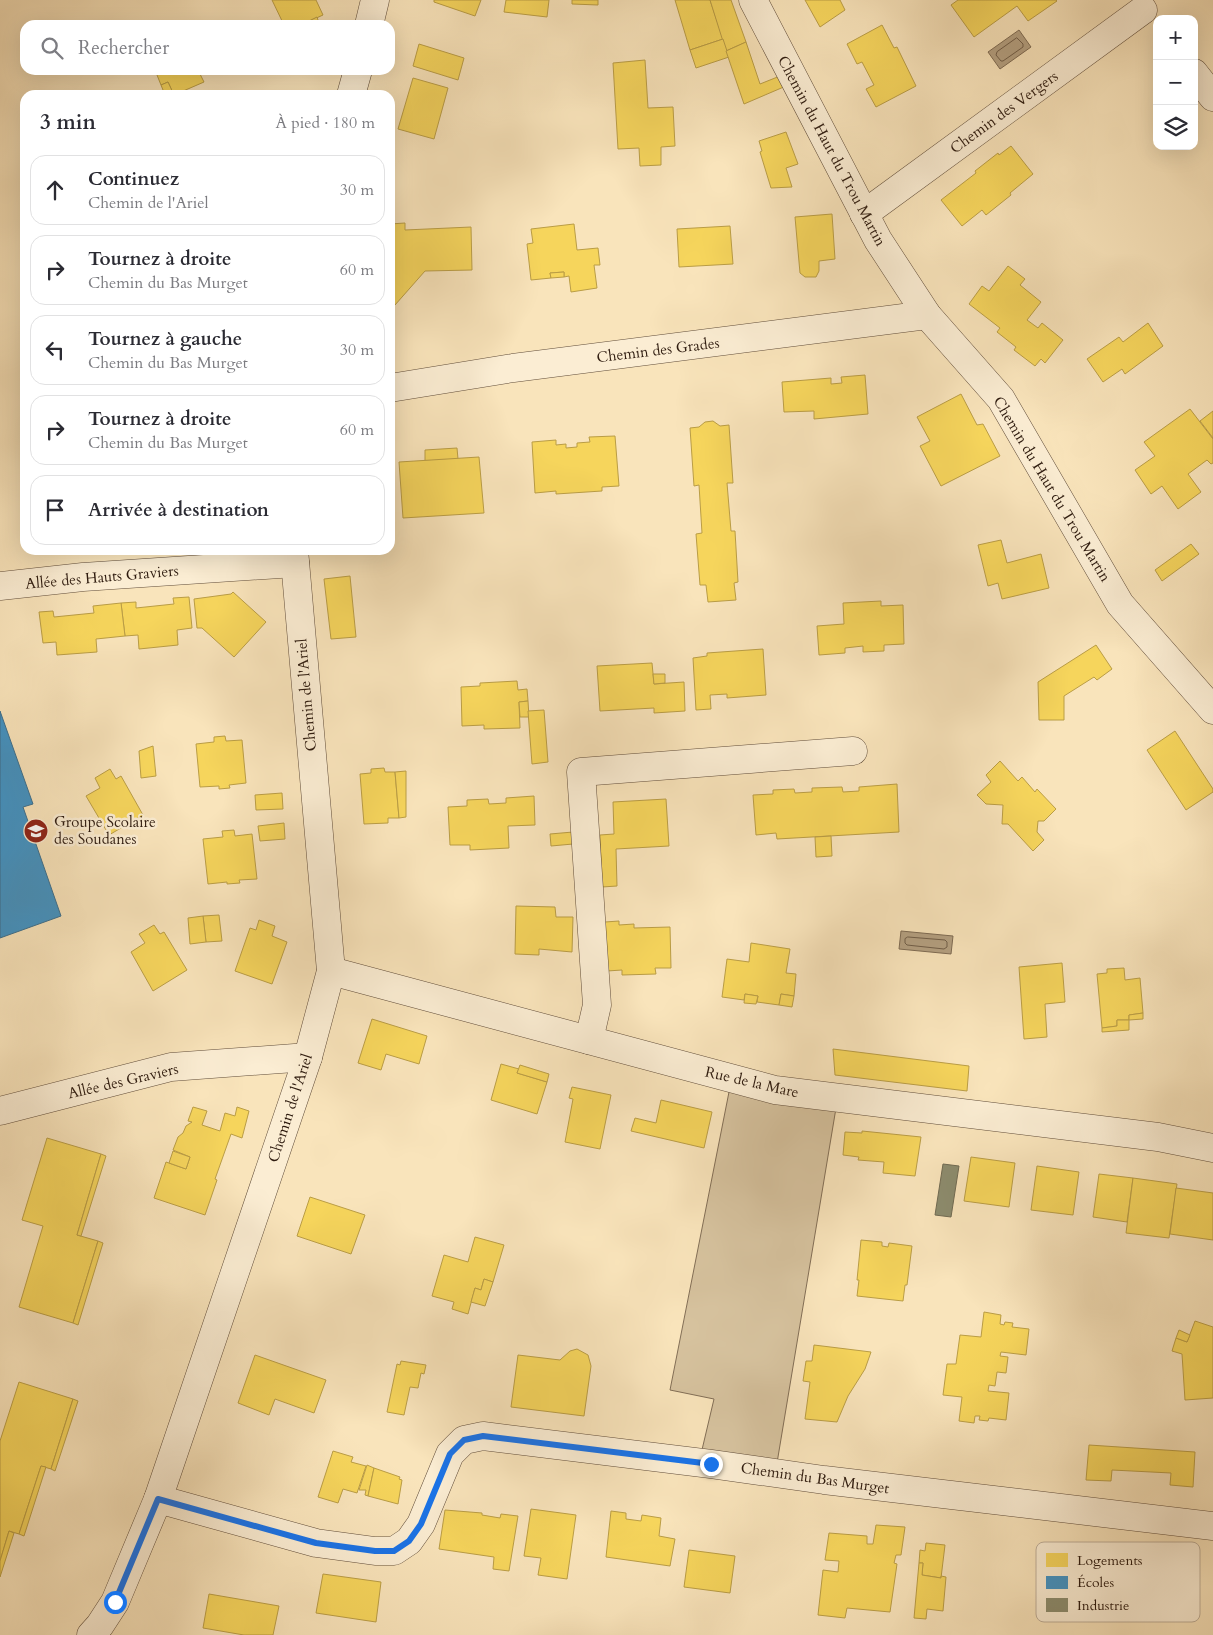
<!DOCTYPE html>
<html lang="fr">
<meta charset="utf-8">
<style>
:root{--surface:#fff;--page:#f7f7f7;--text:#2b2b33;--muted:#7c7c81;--line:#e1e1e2}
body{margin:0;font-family:Cardo,serif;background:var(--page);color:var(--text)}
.controls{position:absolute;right:15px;top:15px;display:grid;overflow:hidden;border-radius:10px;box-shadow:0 5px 20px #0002}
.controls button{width:45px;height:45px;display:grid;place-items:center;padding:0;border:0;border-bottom:1px solid var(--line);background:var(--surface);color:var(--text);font:25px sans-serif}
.stop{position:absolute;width:15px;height:15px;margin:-11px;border:4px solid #1a73e8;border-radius:50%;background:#fff}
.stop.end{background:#1a73e8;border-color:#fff;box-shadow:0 1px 5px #0008}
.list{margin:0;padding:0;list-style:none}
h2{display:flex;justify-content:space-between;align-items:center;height:65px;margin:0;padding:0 20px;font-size:21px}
h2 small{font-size:16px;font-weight:400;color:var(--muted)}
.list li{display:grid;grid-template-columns:32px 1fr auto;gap:15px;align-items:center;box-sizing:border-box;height:70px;margin:0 10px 10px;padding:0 10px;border:1px solid var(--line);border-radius:15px}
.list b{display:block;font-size:19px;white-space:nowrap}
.list p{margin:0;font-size:16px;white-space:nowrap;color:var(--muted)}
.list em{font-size:16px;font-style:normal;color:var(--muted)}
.icon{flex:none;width:28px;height:28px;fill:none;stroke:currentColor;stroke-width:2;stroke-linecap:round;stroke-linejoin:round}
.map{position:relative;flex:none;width:1213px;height:1635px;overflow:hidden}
.search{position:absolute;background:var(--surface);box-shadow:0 5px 20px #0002;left:20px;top:20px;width:375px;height:55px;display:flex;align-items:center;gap:12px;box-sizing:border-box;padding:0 18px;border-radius:15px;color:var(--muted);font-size:19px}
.panel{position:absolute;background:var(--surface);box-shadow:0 5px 20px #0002;left:20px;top:90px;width:375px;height:465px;border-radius:15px}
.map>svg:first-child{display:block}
</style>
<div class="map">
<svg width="1213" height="1635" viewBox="0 0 1213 1635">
<rect width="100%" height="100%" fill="#f9e4bb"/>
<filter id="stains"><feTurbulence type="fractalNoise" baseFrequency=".004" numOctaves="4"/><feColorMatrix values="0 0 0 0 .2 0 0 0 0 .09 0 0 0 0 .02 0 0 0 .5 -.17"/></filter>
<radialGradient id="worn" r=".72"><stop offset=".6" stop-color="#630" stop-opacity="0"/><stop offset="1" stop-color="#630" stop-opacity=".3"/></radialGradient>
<polygon fill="#d6c29e" stroke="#826e56" points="729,1092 836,1108 777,1463 701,1454 714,1399 670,1390"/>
<g fill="#b4a081" stroke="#7e6b53">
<polygon points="1019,30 1031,47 1000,69 988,52"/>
<polygon points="901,931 953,936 951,954 899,949"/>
</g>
<g fill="#f6d55c" stroke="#ba9d45">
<polygon points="272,0 316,0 323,15 301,25 284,25"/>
<polygon points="434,0 481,0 475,16 434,2"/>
<polygon points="506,0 549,0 547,17 504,12"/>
<polygon points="572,0 598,0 598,5 572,4"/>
<polygon points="675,0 710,0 723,39 690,50"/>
<polygon points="710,0 731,0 746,42 726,51"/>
<polygon points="805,0 840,0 845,10 820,27"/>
<polygon points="958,0 1056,0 1057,1 1028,21 1017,6 974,37 951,5"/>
<polygon points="317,17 319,23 314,25 301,25"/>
<polygon points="882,25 894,48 897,47 916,86 876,107 866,89 874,85 862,62 857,64 847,44"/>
<polygon points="723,39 729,57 696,68 690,50"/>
<polygon points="746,42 760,84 780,76 786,86 744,104 726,51"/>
<polygon points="419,44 464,58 458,80 413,66"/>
<polygon points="645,60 648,108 673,107 675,146 661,147 661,165 640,166 639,148 618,149 613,63"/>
<polygon points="155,70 198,70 204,82 174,95 168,82 161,85"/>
<polygon points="413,78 448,88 434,139 398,129"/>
<polygon points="168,82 174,95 165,95 161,85"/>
<polygon points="786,132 798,164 786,168 792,187 771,188 760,152 762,151 759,141"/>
<polygon points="1011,146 1033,174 1010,193 1011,195 986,215 982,210 962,226 941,200 976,173 975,171 998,153 999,155"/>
<polygon points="832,214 835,259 819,261 819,271 816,277 805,277 800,273 795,217"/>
<polygon points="405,223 405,230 471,227 472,270 425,271 395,305 390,301 390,224"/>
<polygon points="574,224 577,250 598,248 600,265 594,265 597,288 571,292 569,276 564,277 564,272 550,273 551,278 531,280 527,244 533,243 531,229"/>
<polygon points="730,226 733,264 679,267 677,229"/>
<polygon points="1008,266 1025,279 1020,285 1041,302 1027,320 1038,328 1042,323 1063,340 1045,363 1041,359 1035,366 1014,350 1016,347 997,332 1000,328 969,304 982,286 989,291"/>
<polygon points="564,272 564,277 551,278 550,273"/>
<polygon points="1148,323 1163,346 1125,374 1122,369 1103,382 1087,359 1119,337 1123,342"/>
<polygon points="865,375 868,414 814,419 814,411 784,412 782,382 831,378 831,384 842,383 841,377"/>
<polygon points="961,394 977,425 983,424 1000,456 941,486 920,446 930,441 917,417"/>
<polygon points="1190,409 1213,439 1213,463 1211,464 1207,460 1188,474 1201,492 1178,509 1162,486 1151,494 1135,470 1155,456 1144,442"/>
<polygon points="1213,411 1213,438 1200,421"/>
<polygon points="713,421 720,426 729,425 733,483 727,483 731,531 735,531 738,582 734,583 736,600 708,602 706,585 700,585 696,534 702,533 699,485 694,486 690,428 699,427 705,422"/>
<polygon points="615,436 619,486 602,487 602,491 556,494 556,491 535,493 532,442 556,440 556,445 566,444 566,448 577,447 577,443 590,442 589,437"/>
<polygon points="457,448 458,459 425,461 425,450"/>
<polygon points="479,457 484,513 403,518 399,462"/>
<polygon points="1001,540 1007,563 1041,554 1049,588 1002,599 998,583 988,586 978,545"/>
<polygon points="1191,544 1199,554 1162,581 1155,570"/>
<polygon points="350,576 356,637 331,639 324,579"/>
<polygon points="233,592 266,622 234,657 202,628 197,628 194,599 231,594"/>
<polygon points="189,597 192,628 177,630 178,645 139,649 138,635 125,636 121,603 136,602 136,608 174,604 173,598"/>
<polygon points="881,601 881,606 903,605 904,644 884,645 884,651 863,652 863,646 845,648 845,653 819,655 817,626 844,624 843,603"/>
<polygon points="121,603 125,636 96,639 97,652 57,655 56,642 43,643 39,612 53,611 54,617 94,613 93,606"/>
<polygon points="1096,645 1112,669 1097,680 1094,677 1064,696 1064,720 1039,720 1038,682"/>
<polygon points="763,649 766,695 727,698 727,694 710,695 711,709 696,710 693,658 707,656 707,653"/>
<polygon points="652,663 654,684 684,682 685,711 654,713 654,708 600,711 597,666"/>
<polygon points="653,674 665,674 665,683 654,684"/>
<polygon points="517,681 518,690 527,689 528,701 519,702 520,728 484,729 484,725 462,726 461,687 480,686 480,683"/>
<polygon points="528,701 529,717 520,717 519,702"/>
<polygon points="544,710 548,762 532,764 528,711"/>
<polygon points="1175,731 1213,789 1213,792 1186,810 1147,750"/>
<polygon points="225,736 226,741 242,740 246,783 229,785 230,788 219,789 219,786 200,787 196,744 214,742 214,737"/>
<polygon points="153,746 156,776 141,778 139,751"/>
<polygon points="1000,761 1018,781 1022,777 1035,792 1037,789 1056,809 1044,821 1038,821 1037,832 1044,840 1033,851 1008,824 1002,824 1003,805 986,804 977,795 991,782 986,775"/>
<polygon points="384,768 385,772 395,772 399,818 388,818 388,823 364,824 360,774 371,773 371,769"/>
<polygon points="110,769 116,779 121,776 143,815 109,835 86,796 100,788 95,778"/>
<polygon points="406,771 406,817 399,818 395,772"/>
<polygon points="897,784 899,832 777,839 776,833 756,835 753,795 773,794 773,790 794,789 795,793 812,792 812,788 842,787 843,792 859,791 859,787"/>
<polygon points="282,793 283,809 256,810 255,795"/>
<polygon points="534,796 535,825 508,826 509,848 470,850 470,845 450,845 448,807 467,806 467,800 488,799 489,804 506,803 506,798"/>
<polygon points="666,799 669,846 616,849 617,886 602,887 600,835 614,834 613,802"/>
<polygon points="284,823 285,839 260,841 258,826"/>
<polygon points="234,830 235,836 252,834 257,879 239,880 240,883 227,884 227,882 208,884 203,839 223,837 222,831"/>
<polygon points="573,832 573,844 551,846 550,834"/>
<polygon points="831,836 832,856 816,857 815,837"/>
<polygon points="516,906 555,907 556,917 573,917 572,952 539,949 539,955 515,954"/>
<polygon points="219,915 222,941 206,942 203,916"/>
<polygon points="203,916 206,942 190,944 188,918"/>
<polygon points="259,920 275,926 272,936 287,942 272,984 235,971 250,928 256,930"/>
<polygon points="619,921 619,925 634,924 634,928 670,927 671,968 655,968 656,974 622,975 622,970 607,971 605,922"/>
<polygon points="154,925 160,934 164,932 187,970 153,991 131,952 145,943 139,934"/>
<polygon points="751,943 790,949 786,973 796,974 794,996 781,994 779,1005 757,1002 758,996 745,994 744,1000 722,997 727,959 749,962"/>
<polygon points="1062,963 1065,1002 1045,1004 1047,1037 1024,1039 1019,967"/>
<polygon points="1124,968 1125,980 1140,978 1143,1013 1129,1015 1129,1020 1117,1020 1117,1026 1102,1028 1097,974 1107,973 1107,969"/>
<polygon points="745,994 758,996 756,1004 744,1003"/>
<polygon points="781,994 794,996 792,1007 779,1005"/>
<polygon points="1143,1013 1143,1019 1129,1020 1129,1015"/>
<polygon points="372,1019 427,1036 419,1064 386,1054 381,1070 358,1063"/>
<polygon points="1117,1020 1129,1020 1129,1030 1102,1032 1102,1028 1117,1026"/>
<polygon points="833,1049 969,1066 967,1091 835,1075"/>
<polygon points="501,1064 519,1069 517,1073 547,1082 537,1114 491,1100"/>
<polygon points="520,1065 549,1074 547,1082 517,1073"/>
<polygon points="572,1087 611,1095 600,1149 565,1142 573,1099 569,1098"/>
<polygon points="661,1100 712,1112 704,1148 631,1131 635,1118 656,1123"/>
<polygon points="193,1107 207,1111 202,1125 220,1131 225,1113 235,1116 237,1107 249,1111 242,1138 231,1134 215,1179 217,1180 205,1215 154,1198 166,1162 186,1169 190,1157 173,1150 178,1137 183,1133 186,1126 192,1122 188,1121"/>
<polygon points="862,1131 921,1137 915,1176 883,1173 884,1162 858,1160 859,1157 843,1155 845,1132 862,1133"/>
<polygon points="47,1138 101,1154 77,1235 98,1241 73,1323 19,1307 43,1226 22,1220"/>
<polygon points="173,1151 190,1157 186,1169 169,1163"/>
<polygon points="101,1154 106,1156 81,1236 77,1235"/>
<polygon points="971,1157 1015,1163 1009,1207 964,1201"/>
<polygon points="1037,1166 1079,1172 1073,1215 1031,1210"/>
<polygon points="1099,1174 1133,1178 1127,1222 1093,1217"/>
<polygon points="1133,1178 1177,1184 1169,1238 1126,1233"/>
<polygon points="1176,1188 1213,1193 1213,1240 1170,1234"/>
<polygon points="310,1197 365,1215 351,1254 297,1236"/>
<polygon points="475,1237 504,1245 493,1282 484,1279 481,1290 475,1288 468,1314 452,1309 454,1302 432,1296 444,1255 468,1262"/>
<polygon points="861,1240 882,1242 882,1246 888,1247 889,1243 912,1246 907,1285 905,1285 903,1301 857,1296 859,1280 857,1280"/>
<polygon points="98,1241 103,1243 78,1325 73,1323"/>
<polygon points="484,1279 493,1282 485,1306 471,1302 475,1288 481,1290"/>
<polygon points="984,1312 1001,1315 1000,1324 1004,1325 1005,1322 1013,1323 1012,1327 1029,1329 1026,1355 1001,1352 1000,1356 1008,1357 1006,1373 997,1372 995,1386 989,1385 988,1391 1009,1393 1006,1420 989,1418 988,1421 979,1420 980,1416 975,1416 974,1423 959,1421 962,1397 943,1395 947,1364 956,1364 960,1335 981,1337"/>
<polygon points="1195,1321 1213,1327 1213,1398 1185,1400 1182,1354 1172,1351 1176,1338 1187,1342"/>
<polygon points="1179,1330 1190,1335 1187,1342 1176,1338"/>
<polygon points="814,1345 871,1352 865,1369 848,1396 837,1422 805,1419 810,1382 803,1381 806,1361 812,1361"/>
<polygon points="577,1349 588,1355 591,1366 584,1416 511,1407 518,1355 560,1360 570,1351"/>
<polygon points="255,1355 326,1380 314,1413 275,1399 269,1415 238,1403"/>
<polygon points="401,1361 426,1365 424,1374 421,1373 418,1388 410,1387 404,1415 387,1412 397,1364 400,1365"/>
<polygon points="19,1382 73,1399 51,1469 41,1466 19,1534 9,1531 0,1561 0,1441"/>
<polygon points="73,1399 78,1401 55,1471 51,1469"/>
<polygon points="1089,1445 1195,1452 1193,1487 1170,1485 1171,1473 1112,1470 1111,1481 1086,1480"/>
<polygon points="333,1451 353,1457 351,1462 366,1466 357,1493 343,1489 338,1503 318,1497"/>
<polygon points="367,1465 374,1468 368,1496 365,1495 366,1490 359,1490"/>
<polygon points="41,1466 46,1467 24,1536 19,1534"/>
<polygon points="374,1468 400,1477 399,1479 402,1480 398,1504 368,1496"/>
<polygon points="531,1509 576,1515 567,1579 538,1575 541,1558 524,1556"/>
<polygon points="445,1510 482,1513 482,1515 500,1518 501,1514 518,1516 509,1571 493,1569 494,1557 439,1549"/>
<polygon points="611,1511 626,1513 626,1519 641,1521 642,1515 661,1518 659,1536 675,1539 670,1566 606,1557"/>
<polygon points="876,1525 905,1527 901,1555 896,1555 894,1563 897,1564 890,1612 847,1608 845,1618 818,1615 823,1570 838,1572 839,1561 825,1560 829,1533 867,1536 867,1544 873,1544"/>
<polygon points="9,1531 14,1533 0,1577 0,1561"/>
<polygon points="926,1543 945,1545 941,1578 922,1575 923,1563 919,1563 920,1550 925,1551"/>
<polygon points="689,1550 735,1556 730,1593 684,1587"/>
<polygon points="919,1563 923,1563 922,1575 941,1578 941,1576 946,1577 943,1611 927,1609 926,1619 914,1618"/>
<polygon points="323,1574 381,1582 376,1622 316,1613"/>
<polygon points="209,1594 279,1606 273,1635 244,1635 203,1628"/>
</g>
<polygon fill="#4393c3" stroke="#3d6f8d" points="0,711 33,804 23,807 61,916 0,938"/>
<polygon fill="#8c8c6e" stroke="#706a52" points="943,1164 959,1166 951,1217 935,1215"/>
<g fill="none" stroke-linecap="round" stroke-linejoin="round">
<g stroke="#715e48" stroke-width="1">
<polygon points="1017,38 1023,44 1023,47 1003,61 1001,61 996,55 997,52"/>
<polygon points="908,937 945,940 947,942 947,947 944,949 907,945 905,943 905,939"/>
</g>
<defs>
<g id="minor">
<polyline points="753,0 878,240 927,315 1001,399 1120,604 1213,710"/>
<polyline points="369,25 375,0"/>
<polyline points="1194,73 1213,97"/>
<polyline points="351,95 358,70"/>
<polyline points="864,214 1143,10"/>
<polyline points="390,388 513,368 927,315"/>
<polyline points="0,586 83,577 295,563"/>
<polyline points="331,971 775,1090 1158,1137 1213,1148"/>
<polyline points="589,1040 597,1005 581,772 853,751"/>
<polyline points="0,1111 171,1067 308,1057"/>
<polyline points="158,1499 316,1543 375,1551 394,1551 409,1541 421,1524 450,1454 464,1440 483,1436 711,1464 824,1480 1213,1526"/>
<polyline points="91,1635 100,1625 115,1602 158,1499 308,1057 331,971 294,550"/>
</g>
</defs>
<use href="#minor" stroke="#614d3a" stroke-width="29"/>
<use href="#minor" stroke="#fbedd3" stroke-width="28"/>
</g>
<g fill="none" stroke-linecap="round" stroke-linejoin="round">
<polyline stroke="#1a73e8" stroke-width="6" points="115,1602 158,1499 316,1543 375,1551 394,1551 409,1541 421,1524 450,1454 464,1440 483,1436 711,1464"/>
</g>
<defs>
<symbol id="school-disc" viewBox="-11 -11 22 22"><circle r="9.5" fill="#8f2418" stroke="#fbedd3"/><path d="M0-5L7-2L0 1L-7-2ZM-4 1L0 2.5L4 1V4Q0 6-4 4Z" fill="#fff"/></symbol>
</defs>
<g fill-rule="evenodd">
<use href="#school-disc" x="22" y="817" width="28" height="28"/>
</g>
<g text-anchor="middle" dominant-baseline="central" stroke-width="5" stroke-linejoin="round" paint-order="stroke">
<g font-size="15" fill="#2e1b0f" stroke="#fbedd3">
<text transform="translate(1004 112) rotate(-36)">Chemin des Vergers</text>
<text transform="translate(832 151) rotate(62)">Chemin du Haut du Trou Martin</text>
<text transform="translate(658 350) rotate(-7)">Chemin des Grades</text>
<text transform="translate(1052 489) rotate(59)">Chemin du Haut du Trou Martin</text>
<text transform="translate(102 577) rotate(-5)">Allée des Hauts Graviers</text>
<text transform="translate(306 695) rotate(-95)">Chemin de l'Ariel</text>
<text transform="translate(123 1081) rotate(-13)">Allée des Graviers</text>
<text transform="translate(752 1082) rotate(13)">Rue de la Mare</text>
<text transform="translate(290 1108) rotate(-72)">Chemin de l'Ariel</text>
<text transform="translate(815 1478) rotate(8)">Chemin du Bas Murget</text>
</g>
<g font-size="15" fill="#2e1b0f" stroke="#fbedd3" text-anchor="start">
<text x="54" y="822">Groupe Scolaire<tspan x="54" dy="17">des Soudanes</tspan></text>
</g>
</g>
<rect x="1036" y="1542" width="164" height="80" rx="8" fill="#fbedd3" stroke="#beae98" stroke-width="1"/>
<rect x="1046" y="1553" width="22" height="14" fill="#f6d55c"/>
<rect x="1046" y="1576" width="22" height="13" fill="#4393c3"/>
<rect x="1046" y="1598" width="22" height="14" fill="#8c8c6e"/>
<g font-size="14" fill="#2e1b0f">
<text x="1077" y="1565">Logements</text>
<text x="1077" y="1587">Écoles</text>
<text x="1077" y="1610">Industrie</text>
</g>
<rect width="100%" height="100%" filter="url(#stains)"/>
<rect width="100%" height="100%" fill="url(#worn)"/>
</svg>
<div class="controls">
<button>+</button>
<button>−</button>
<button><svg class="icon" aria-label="layers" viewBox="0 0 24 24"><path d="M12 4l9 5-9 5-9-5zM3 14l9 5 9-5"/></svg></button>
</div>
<div class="stop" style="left:115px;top:1602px"></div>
<div class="stop end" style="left:711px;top:1464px"></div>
<div class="search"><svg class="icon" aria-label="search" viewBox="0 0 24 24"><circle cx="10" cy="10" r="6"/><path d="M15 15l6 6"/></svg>Rechercher</div>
<section class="panel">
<h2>3 min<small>À pied · 180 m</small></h2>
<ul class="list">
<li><svg class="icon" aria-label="ahead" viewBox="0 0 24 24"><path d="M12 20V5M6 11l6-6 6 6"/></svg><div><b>Continuez</b><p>Chemin de l'Ariel</p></div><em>30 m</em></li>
<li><svg class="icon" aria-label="right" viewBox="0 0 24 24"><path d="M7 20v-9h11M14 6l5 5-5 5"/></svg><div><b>Tournez à droite</b><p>Chemin du Bas Murget</p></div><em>60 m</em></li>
<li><svg class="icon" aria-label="left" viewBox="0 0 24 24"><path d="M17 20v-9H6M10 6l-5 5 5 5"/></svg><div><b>Tournez à gauche</b><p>Chemin du Bas Murget</p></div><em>30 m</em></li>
<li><svg class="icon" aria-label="right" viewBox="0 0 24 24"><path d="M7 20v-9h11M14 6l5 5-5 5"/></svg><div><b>Tournez à droite</b><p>Chemin du Bas Murget</p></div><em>60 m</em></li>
<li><svg class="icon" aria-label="arrive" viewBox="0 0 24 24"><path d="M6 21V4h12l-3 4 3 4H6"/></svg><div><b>Arrivée à destination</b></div></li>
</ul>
</section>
</div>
